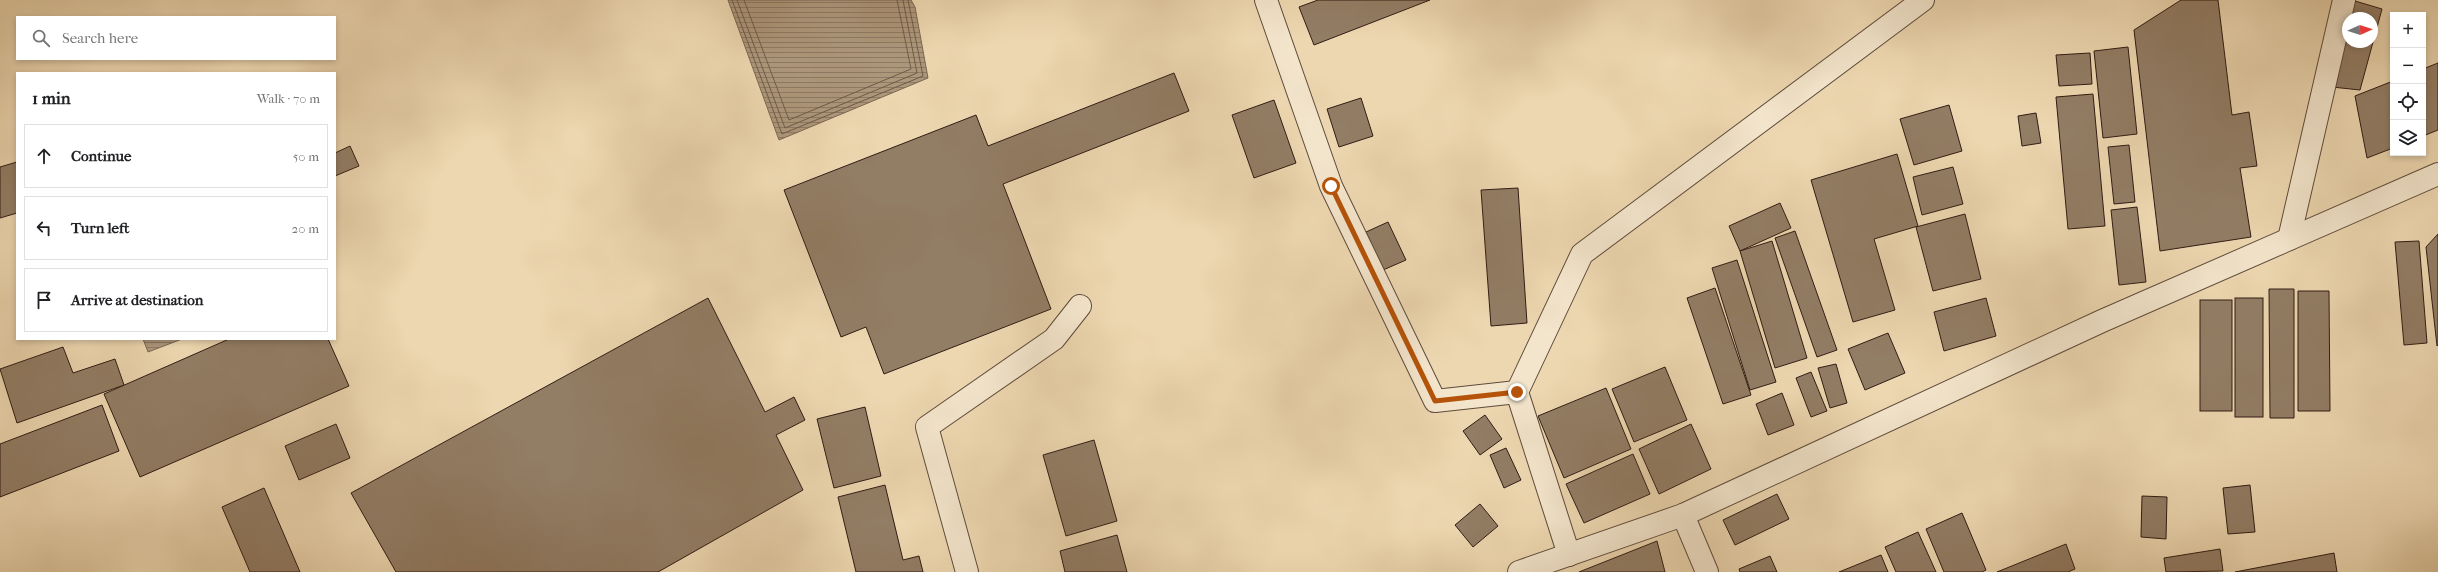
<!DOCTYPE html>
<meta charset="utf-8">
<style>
:root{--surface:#fff;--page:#f2f2f2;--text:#202124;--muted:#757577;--line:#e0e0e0}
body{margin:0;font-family:"IM FELL French Canon",serif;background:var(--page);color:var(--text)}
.controls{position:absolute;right:12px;top:12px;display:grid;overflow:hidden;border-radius:0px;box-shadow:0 2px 6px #0003}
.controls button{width:36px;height:36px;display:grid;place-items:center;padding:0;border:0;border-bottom:1px solid var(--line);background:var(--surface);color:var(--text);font:20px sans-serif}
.compass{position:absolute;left:2342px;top:12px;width:36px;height:36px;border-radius:50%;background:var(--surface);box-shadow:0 2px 6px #0003;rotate:87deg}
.stop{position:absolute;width:12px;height:12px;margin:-9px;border:3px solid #b45309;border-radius:50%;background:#fff}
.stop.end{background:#b45309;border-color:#fff;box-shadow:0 1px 4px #0008}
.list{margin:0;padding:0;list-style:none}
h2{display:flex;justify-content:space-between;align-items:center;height:52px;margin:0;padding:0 16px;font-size:17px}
h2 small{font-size:13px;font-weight:400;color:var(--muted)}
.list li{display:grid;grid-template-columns:26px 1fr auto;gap:12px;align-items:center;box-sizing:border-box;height:64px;margin:0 8px 8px;padding:0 8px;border:1px solid var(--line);border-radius:0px}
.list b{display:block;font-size:15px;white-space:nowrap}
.list em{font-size:13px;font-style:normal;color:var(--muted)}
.icon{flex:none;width:22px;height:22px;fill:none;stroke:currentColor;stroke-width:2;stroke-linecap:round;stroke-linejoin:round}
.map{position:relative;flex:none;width:2438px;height:572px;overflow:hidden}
.search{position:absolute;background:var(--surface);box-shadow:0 2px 6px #0003;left:16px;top:16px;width:320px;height:44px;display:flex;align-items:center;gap:10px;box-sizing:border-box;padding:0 14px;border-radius:0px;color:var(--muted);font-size:15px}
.panel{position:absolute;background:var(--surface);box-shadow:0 2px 6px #0003;left:16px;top:72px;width:320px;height:268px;border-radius:0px}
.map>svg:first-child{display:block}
</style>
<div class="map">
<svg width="2438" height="572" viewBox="0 0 2438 572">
<defs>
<pattern id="water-rules" width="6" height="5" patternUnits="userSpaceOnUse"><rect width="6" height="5" fill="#ad977b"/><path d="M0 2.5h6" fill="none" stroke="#8d7a64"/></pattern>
</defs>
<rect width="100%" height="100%" fill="#edd7b0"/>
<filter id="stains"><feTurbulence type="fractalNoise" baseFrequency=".005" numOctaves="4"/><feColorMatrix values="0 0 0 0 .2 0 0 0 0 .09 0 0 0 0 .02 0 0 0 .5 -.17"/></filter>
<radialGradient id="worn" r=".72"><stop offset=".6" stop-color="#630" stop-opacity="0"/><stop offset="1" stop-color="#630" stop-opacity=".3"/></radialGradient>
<g fill="url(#water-rules)" stroke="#7b6652">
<polygon points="728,0 911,0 915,7 928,78 779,140"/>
<polygon points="143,339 182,339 148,352"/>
</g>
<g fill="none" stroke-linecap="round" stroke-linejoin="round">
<g stroke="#6e5a48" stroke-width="1">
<polyline points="732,0 782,134 923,76 908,0"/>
<polyline points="737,0 785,128 917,73 903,0"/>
<polyline points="744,0 789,120 911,69 897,0"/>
</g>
</g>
<g fill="#927d65" stroke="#301c14">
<polygon points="1318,0 1430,0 1314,45 1299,7"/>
<polygon points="2181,0 2218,0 2232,115 2249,112 2257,166 2240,168 2251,237 2160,251 2134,30"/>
<polygon points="2355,1 2382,9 2360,90 2332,87 2348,26 2348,42 2372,42 2372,18 2350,18"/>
<polygon points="2128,47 2137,134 2103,138 2094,51"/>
<polygon points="2090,53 2092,84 2059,86 2056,55"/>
<polygon points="2438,63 2438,130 2423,136 2423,69"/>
<polygon points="1174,73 1189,111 1003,184 1051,309 884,374 866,327 841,337 784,190 976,115 988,146"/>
<polygon points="2393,81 2393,148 2367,158 2355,96"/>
<polygon points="2093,94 2105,226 2068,229 2056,97"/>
<polygon points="1361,98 1373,136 1339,147 1327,109"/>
<polygon points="1274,100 1296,163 1254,178 1232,115"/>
<polygon points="1949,105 1962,151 1914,165 1900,119"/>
<polygon points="2036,113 2041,143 2022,146 2018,116"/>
<polygon points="2129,145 2135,202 2114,204 2108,147"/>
<polygon points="350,146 359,166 335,176 335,153"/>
<polygon points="1897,154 1918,226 1874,239 1895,310 1853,322 1811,180"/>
<polygon points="17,162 17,213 0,218 0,167"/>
<polygon points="1953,167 1963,204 1922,215 1913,177"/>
<polygon points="1518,188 1527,323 1491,326 1481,190"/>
<polygon points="1780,203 1791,228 1740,251 1729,226"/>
<polygon points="2137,207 2146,282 2119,285 2111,210"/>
<polygon points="1965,214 1981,279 1933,291 1916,227"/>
<polygon points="1388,222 1406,260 1383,270 1366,232"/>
<polygon points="1795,231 1837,350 1817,357 1775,238"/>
<polygon points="2438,234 2438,345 2437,346 2426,247"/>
<polygon points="1772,241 1807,358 1775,368 1740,251"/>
<polygon points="2419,241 2427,343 2404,345 2395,242"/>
<polygon points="1737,260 1776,382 1750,390 1712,268"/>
<polygon points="1715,288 1751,395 1723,404 1687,298"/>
<polygon points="2269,289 2294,289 2294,418 2270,418"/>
<polygon points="2298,291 2329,291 2330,411 2298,411"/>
<polygon points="708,298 765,412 794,397 805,420 776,435 803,490 658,572 396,572 351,493"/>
<polygon points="1986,298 1996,336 1944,351 1934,312"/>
<rect x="2235" y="298" width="28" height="119"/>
<rect x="2200" y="300" width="32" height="111"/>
<polygon points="1888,333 1905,373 1865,390 1848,349"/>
<polygon points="229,339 328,339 349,386 140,477 104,394"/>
<polygon points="63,347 73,373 115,359 124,385 17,423 0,369"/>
<polygon points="1836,364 1847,403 1830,408 1818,368"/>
<polygon points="1665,367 1687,420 1634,442 1612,389"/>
<polygon points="1811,372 1827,411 1811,417 1796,378"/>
<polygon points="1606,388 1631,449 1564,478 1538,416"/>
<polygon points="1782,393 1794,425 1768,435 1756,404"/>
<polygon points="102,405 119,451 0,497 0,444"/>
<polygon points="865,407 881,476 834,488 817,419"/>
<polygon points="1485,415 1502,439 1480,455 1463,431"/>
<polygon points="336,424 350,458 299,480 285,446"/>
<polygon points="1691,424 1711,469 1659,494 1639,449"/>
<polygon points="1094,440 1117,521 1066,536 1043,455"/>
<polygon points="1506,448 1521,480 1504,488 1490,455"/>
<polygon points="1633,454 1650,494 1584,523 1566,484"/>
<polygon points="885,485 903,560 919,556 923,572 856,572 838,497"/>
<polygon points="2250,485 2255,532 2228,534 2223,488"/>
<polygon points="264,488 300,572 250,572 222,507"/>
<polygon points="1777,494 1789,519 1735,545 1723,520"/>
<polygon points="2142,496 2167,497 2166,539 2141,537"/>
<polygon points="1480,504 1498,526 1473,547 1455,525"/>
<polygon points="1962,513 1986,570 1982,572 1944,572 1926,529"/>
<polygon points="1918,532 1936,572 1896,572 1885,547"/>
<polygon points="1117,535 1127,572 1065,572 1060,551"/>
<polygon points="1657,541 1665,572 1579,572"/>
<polygon points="2066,544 2075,569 2068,572 1997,572"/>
<polygon points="2220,549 2223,571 2166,572 2164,558"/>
<polygon points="2334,553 2337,572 2235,572"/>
<polygon points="1881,555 1888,572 1839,572"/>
<polygon points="1770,556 1777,572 1740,572 1739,569"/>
</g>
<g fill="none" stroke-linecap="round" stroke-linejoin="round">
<defs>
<g id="minor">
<polyline points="1266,0 1331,186 1435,401 1517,392"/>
<polyline points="2289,239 2344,0"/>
<polyline points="1683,515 1707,572"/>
<polyline points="1569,555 1517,392 1582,254 1923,0"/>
<polyline points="967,572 927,427 1054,339 1080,306"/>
<polyline points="1519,572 1683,515 2102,321 2438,174"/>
</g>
</defs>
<use href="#minor" stroke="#5f4b3b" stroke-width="24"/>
<use href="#minor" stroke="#f3e5cc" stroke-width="22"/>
</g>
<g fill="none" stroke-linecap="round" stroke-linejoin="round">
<polyline stroke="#b45309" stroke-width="5" points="1331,186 1435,401 1517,392"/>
</g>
<rect width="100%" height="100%" filter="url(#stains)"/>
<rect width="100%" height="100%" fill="url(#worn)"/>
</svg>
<div class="controls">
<button>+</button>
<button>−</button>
<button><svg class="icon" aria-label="locate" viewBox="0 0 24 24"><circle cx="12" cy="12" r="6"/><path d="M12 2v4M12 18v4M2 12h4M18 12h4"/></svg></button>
<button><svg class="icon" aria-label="layers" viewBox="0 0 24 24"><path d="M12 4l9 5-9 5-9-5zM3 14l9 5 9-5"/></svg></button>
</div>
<svg class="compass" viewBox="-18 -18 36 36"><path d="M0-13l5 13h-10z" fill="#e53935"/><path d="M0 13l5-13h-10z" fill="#757577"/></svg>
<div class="stop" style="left:1331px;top:186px"></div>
<div class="stop end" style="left:1517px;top:392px"></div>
<div class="search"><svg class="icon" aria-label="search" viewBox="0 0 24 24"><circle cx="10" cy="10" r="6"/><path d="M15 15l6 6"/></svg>Search here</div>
<section class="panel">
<h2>1 min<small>Walk · 70 m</small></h2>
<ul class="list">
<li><svg class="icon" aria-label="ahead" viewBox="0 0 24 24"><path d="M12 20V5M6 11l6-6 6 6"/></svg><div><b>Continue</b></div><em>50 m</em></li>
<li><svg class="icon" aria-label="left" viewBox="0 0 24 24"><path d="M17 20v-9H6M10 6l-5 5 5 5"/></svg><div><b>Turn left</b></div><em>20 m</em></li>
<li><svg class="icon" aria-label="arrive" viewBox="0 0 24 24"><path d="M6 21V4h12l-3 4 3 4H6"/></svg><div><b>Arrive at destination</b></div></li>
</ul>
</section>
</div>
